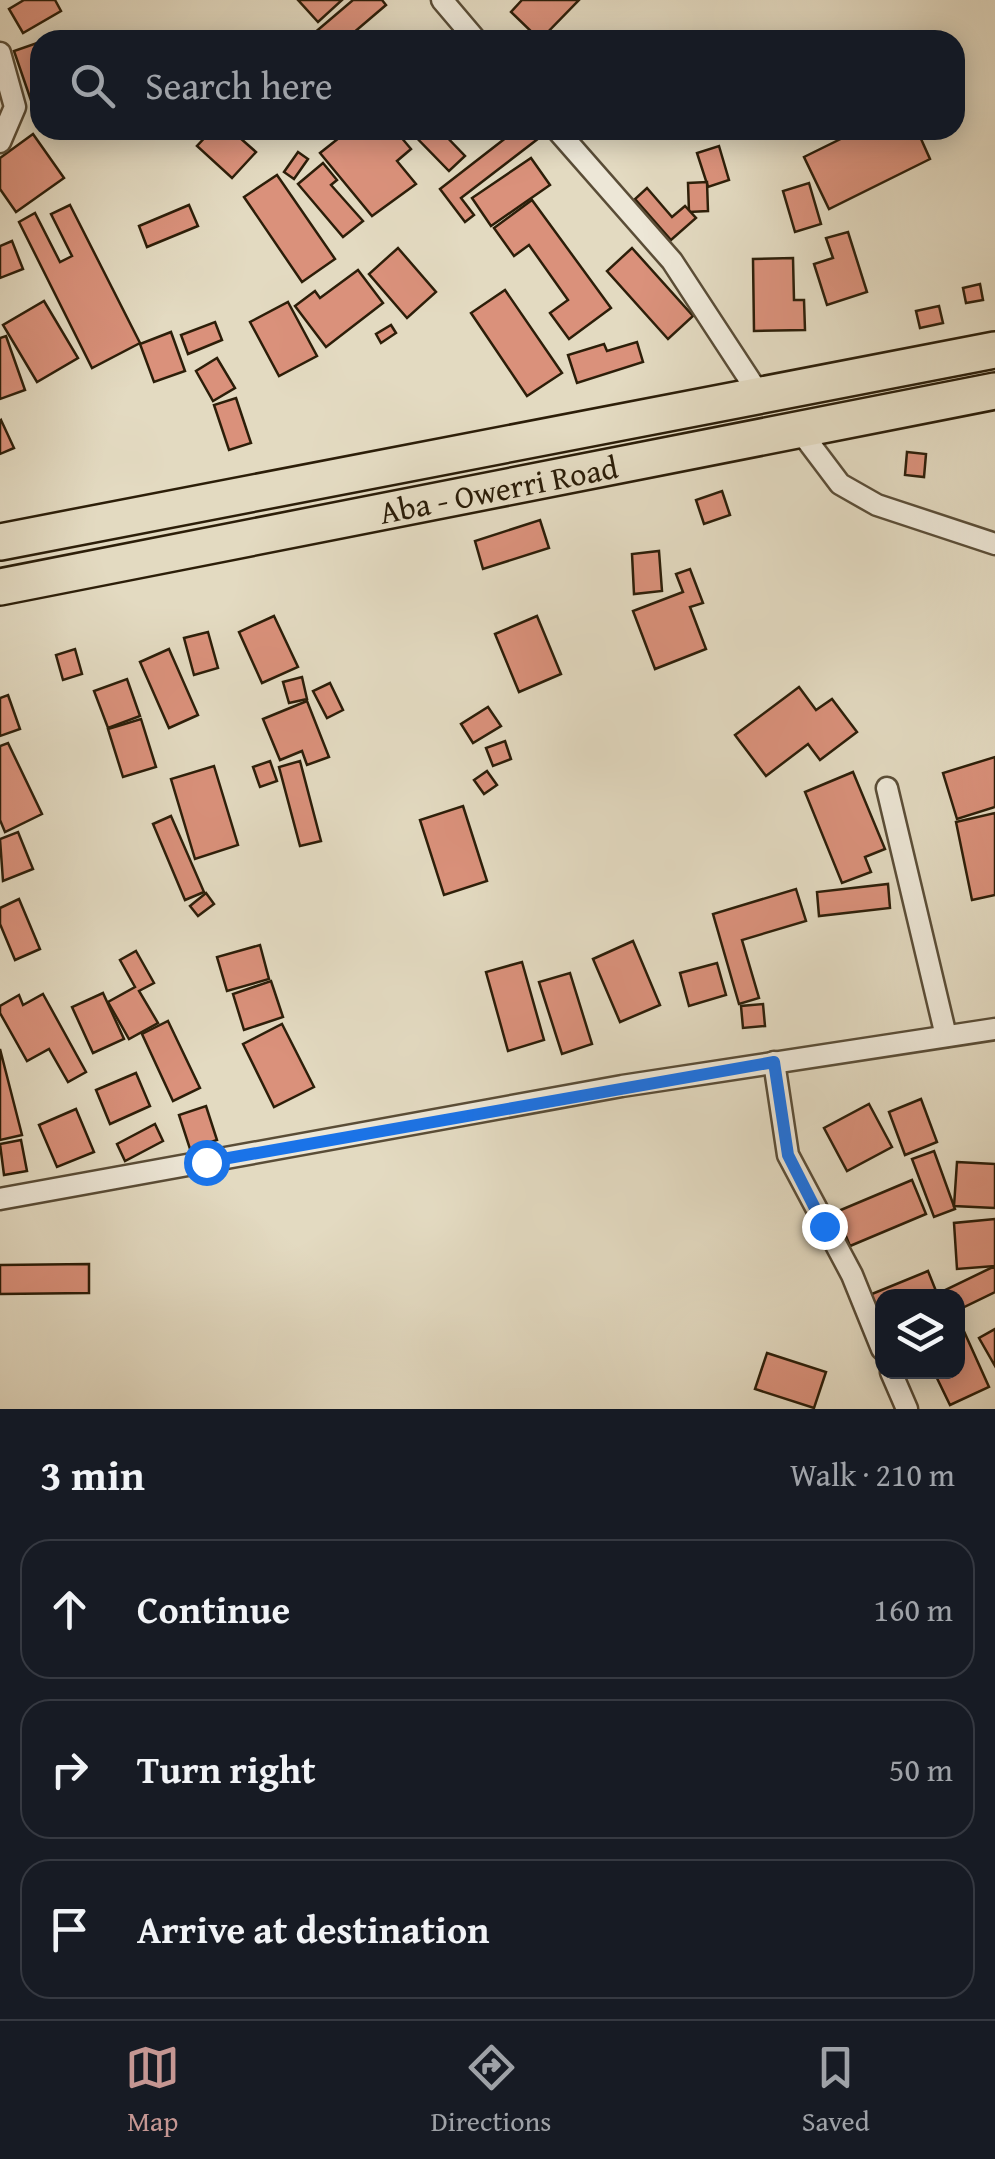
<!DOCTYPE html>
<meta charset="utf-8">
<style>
:root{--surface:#171b24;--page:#242831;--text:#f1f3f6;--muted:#9ea1a6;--line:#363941;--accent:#c59692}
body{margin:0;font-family:"Gentium Book Plus",serif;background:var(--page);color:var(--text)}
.controls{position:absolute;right:30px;bottom:30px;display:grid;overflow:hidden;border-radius:20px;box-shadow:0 5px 25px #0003}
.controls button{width:90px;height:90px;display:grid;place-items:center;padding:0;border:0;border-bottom:2px solid var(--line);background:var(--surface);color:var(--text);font:50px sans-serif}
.stop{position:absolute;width:30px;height:30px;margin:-22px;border:8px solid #1a73e8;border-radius:50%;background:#fff}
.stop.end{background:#1a73e8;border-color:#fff;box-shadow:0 2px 10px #0008}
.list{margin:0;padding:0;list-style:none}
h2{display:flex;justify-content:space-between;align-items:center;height:130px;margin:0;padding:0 40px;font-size:42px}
h2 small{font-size:32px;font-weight:400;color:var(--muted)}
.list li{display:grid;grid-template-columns:65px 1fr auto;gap:30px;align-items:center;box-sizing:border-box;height:140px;margin:0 20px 20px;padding:0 20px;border:2px solid var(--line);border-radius:30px}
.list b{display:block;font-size:38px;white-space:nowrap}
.list em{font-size:32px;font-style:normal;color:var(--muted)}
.icon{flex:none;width:55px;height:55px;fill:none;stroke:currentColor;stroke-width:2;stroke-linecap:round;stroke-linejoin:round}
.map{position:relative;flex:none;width:995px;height:1409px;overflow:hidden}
.search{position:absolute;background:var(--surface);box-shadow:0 5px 25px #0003;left:30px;right:30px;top:30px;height:110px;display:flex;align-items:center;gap:25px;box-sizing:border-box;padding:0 35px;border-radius:30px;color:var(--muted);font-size:38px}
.sheet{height:610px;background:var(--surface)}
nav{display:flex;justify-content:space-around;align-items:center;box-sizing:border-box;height:140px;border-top:2px solid var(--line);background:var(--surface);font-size:28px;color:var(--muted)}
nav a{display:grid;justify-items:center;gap:5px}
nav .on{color:var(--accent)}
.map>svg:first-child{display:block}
</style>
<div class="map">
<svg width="995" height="1409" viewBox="0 0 995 1409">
<rect width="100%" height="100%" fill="#e3dac1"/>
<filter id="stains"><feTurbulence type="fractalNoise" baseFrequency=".002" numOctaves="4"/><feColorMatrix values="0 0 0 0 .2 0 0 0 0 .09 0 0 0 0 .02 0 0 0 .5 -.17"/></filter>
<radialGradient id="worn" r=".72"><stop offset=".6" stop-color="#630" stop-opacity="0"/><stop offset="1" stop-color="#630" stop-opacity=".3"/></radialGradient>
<g fill="#da917b" stroke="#2c1e09" stroke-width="2.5">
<polygon points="24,0 55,0 61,11 23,33 9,9"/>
<polygon points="298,0 342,0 318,22"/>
<polygon points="353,0 382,0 386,5 345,40 306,40"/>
<polygon points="522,0 579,0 540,40 511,12"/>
<polygon points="40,42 40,113 36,115 14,51"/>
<polygon points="212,130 231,130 256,152 232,178 197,146"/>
<polygon points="349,130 373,130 379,137 395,130 411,149 397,161 416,184 372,216 320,153"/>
<polygon points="409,130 440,130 465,156 449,171"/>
<polygon points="516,130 532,130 539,138 461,198 474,215 465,222 440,189"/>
<polygon points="859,130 917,130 930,159 829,209 804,157"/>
<polygon points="33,134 64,178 16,212 0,189 0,158"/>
<polygon points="719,146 729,180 708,187 697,153"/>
<polygon points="298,152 308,159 294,179 284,172"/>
<polygon points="531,158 550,185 491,226 472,198"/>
<polygon points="323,163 337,180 331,185 363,221 343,237 298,184"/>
<polygon points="277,175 335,259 302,282 244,197"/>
<polygon points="707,182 708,211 689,212 688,183"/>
<polygon points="809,183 821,224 795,232 783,191"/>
<polygon points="647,188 672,217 685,206 696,218 671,240 635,199"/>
<polygon points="532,200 611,308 569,339 550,313 568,300 529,245 514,256 494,228"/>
<polygon points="70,205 140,343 92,368 19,222 35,213 60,262 72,256 51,214"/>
<polygon points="189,205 198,226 147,247 139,226"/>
<polygon points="848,232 867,292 827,305 814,264 833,258 826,238"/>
<polygon points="12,241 23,269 0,278 0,246"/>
<polygon points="398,248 436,292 407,318 369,274"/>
<polygon points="632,248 693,316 668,339 607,271"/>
<polygon points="793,258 794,300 804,300 805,330 754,331 753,259"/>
<polygon points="358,270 383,303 326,347 295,306 315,291 320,298"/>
<polygon points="980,284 983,300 966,303 963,288"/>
<polygon points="505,290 562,373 527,396 471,313"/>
<polygon points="44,301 78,358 37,382 3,325"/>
<polygon points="288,302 317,356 279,376 250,322"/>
<polygon points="939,306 943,323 920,328 916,311"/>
<polygon points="215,322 222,340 188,354 181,335"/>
<polygon points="391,325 396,333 381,343 376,334"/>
<polygon points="171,332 185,371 154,382 140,344"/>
<polygon points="6,336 25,390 0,399 0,338"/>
<polygon points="637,342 643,362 577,383 568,355 604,344 607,351"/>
<polygon points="217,358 235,388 213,401 196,371"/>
<polygon points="236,398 251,443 229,450 214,405"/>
<polygon points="1,420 14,448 0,454 0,421"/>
<polygon points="907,452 926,454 924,477 905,475"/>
<polygon points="722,491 730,515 704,524 696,500"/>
<polygon points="540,520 549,548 483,569 475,541"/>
<polygon points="659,551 662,591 634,594 632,554"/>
<polygon points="690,569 703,603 690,607 706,649 655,669 633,611 683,592 676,574"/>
<polygon points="274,616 298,667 262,683 239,632"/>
<polygon points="537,616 561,674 519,692 495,634"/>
<polygon points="208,632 218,668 194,675 184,638"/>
<polygon points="75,649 82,674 63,680 56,655"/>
<polygon points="169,649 198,715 169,728 140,662"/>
<polygon points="302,677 307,699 289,703 283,682"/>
<polygon points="127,679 140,716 108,728 94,691"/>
<polygon points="330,683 343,710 327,718 313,691"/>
<polygon points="799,687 816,710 832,699 857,732 820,760 808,744 766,776 735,735"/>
<polygon points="8,695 20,729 0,736 0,698"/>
<polygon points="307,701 329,757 307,765 302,751 280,760 263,719"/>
<polygon points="488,707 501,726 473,743 461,724"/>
<polygon points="141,719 156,767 123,777 108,729"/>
<polygon points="505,741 511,759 493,766 486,748"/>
<polygon points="8,743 42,814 5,832 0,820 0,746"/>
<polygon points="995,757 995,807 957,819 943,773"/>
<polygon points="270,761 277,781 260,787 253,767"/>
<polygon points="300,761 321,841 300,846 279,767"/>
<polygon points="214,766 238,845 195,859 171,779"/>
<polygon points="487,771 497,785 484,794 474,780"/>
<polygon points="853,772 885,849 865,857 871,872 842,883 805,792"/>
<polygon points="463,806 487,881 444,895 420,820"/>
<polygon points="995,813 995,895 972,900 956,822"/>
<polygon points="171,816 204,892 185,900 153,824"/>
<polygon points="18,832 33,869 3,881 0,839"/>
<polygon points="888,884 890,908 819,916 817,892"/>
<polygon points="796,889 806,921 742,940 759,998 739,1004 713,914"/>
<polygon points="206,893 214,904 198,916 190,906"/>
<polygon points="19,899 40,949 15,960 0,924 0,908"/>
<polygon points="633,941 660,1005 620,1022 593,959"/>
<polygon points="260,945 269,979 227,991 217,957"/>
<polygon points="136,951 154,983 139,991 158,1023 129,1039 108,1002 135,987 120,960"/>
<polygon points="522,962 544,1040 508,1051 486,972"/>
<polygon points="717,963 726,995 689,1006 680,973"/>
<polygon points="570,973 592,1044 562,1054 539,982"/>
<polygon points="271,981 283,1017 244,1030 233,994"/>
<polygon points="103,993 124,1039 93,1053 72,1007"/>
<polygon points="43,994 86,1072 68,1082 49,1049 27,1061 0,1013 0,1006 19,995 23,1005"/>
<polygon points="763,1004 765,1026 743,1028 741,1006"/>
<polygon points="168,1021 200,1088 173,1101 142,1034"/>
<polygon points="282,1024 314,1087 274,1107 243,1044"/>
<polygon points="0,1049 22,1135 0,1140"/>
<polygon points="136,1073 150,1106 110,1124 96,1090"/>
<polygon points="921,1099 937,1142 905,1155 889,1112"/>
<polygon points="869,1104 892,1147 847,1171 824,1128"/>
<polygon points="206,1106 217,1140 190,1149 179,1115"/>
<polygon points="76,1109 94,1152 57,1167 39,1125"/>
<polygon points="155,1124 163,1141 125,1161 117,1144"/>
<polygon points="21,1140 27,1171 4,1175 0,1144"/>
<polygon points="934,1151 955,1209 934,1217 912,1159"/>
<polygon points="957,1162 995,1164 995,1208 954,1206"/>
<polygon points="912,1180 926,1214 850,1246 836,1212"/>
<polygon points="995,1219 995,1266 957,1269 954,1223"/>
<polygon points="89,1264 89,1293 0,1294 0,1265"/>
<polygon points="995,1266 995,1292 958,1310 958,1296 943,1296 941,1292"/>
<polygon points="928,1271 938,1296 882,1296 882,1333 867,1296"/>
<polygon points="958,1318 989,1387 950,1405 934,1372 958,1372"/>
<polygon points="995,1329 995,1366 979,1338"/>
<polygon points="767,1353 826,1372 814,1408 755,1389"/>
</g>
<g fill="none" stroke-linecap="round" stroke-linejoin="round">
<defs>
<g id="minor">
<polyline points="442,0 476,40"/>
<polyline points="0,53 15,107 0,142"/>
<polyline points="557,130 672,261 761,397"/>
<polyline points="800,431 840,484 877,505 995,544"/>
<polyline points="887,788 946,1036"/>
<polyline points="774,1062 788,1155 852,1275 882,1349"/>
<polyline points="0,1199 622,1086 995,1029"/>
<polyline points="891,1372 907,1409"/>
</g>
<g id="trunk">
<polyline points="0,542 995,350"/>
<path id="s1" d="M0,587L995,391"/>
</g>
</defs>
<use href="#minor" stroke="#5a4d37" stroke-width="25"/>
<use href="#trunk" stroke="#2c1e09" stroke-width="40"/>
<use href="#minor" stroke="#ede7d7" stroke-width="20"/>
<use href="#trunk" stroke="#e3dac1" stroke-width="35"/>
</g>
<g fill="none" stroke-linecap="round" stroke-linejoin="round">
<polyline stroke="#1a73e8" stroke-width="12" points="206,1162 774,1062 788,1155 824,1226"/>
</g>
<g text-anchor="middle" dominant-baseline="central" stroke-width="8" stroke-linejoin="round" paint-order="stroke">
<g font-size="32" fill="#2c1e09" stroke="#ede7d7">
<text stroke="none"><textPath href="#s1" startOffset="508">Aba - Owerri Road</textPath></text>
</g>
</g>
<rect width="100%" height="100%" filter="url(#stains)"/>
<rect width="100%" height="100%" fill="url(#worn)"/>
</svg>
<div class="controls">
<button><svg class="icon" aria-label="layers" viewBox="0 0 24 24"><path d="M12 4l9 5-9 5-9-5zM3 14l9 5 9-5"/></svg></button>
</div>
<div class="stop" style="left:206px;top:1162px"></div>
<div class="stop end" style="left:824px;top:1226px"></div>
<div class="search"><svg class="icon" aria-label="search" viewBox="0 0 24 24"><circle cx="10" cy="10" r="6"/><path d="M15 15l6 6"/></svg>Search here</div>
</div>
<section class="sheet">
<h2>3 min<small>Walk · 210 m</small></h2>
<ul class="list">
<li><svg class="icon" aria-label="ahead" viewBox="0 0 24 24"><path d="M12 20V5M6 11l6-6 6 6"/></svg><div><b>Continue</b></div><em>160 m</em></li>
<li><svg class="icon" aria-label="right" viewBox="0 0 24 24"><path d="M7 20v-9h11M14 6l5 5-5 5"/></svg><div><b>Turn right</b></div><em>50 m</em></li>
<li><svg class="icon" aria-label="arrive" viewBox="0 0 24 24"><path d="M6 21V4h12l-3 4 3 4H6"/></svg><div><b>Arrive at destination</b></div></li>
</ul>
</section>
<nav>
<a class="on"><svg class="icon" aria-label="map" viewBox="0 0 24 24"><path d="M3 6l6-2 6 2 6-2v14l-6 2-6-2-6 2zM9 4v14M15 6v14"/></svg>Map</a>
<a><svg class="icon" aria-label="directions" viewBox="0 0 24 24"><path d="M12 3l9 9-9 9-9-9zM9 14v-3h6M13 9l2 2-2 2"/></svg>Directions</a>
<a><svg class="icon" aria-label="saved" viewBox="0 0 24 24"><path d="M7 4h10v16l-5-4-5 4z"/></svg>Saved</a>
</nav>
